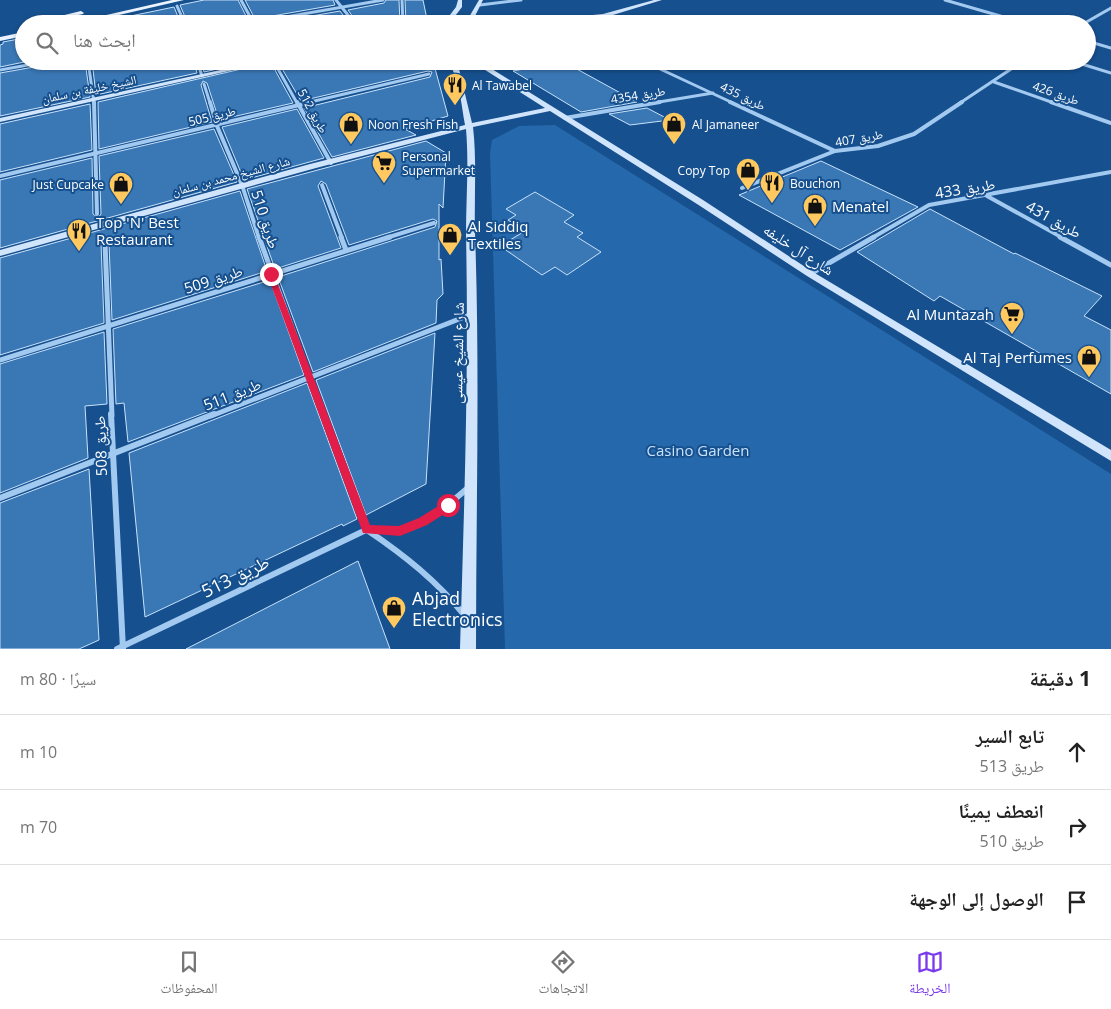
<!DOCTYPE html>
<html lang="ar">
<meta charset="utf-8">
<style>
:root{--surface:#fff;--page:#f6f6f6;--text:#222;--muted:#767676;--line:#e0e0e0;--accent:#7c3aed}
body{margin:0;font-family:"Open Sans","Noto Naskh Arabic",sans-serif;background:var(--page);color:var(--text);direction:rtl}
.stop{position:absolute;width:15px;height:15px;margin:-11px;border:4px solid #e11d48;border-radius:50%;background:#fff}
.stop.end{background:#e11d48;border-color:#fff;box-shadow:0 1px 5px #0008}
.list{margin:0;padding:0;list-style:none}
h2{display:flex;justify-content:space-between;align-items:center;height:65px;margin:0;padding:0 20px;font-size:21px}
h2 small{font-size:16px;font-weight:400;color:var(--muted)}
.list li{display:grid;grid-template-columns:32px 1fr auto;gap:15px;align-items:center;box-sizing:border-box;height:75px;padding:0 20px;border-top:1px solid var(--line)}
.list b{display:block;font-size:19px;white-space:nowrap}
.list p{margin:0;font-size:16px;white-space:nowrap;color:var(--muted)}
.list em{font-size:16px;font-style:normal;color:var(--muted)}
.icon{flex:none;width:28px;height:28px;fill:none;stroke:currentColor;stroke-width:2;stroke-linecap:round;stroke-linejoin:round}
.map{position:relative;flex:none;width:1111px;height:649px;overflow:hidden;direction:ltr}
.search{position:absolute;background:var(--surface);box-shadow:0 1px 4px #0004;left:15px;right:15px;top:15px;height:55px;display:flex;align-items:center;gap:12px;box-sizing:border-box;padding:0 18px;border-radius:28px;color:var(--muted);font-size:19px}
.sheet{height:290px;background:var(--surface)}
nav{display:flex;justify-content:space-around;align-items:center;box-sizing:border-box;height:70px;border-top:1px solid var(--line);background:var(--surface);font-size:14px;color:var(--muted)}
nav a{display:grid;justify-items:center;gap:2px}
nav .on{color:var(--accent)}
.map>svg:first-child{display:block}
</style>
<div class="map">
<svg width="1111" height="649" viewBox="0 0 1111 649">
<rect width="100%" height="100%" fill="#16508e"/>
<polygon fill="#2568ab" points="555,125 1111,474 1111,649 505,649 490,153 492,140 519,126"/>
<g fill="#3a77b5" stroke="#c8e2fb">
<polygon points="204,0 238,0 248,20 242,24 188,24 180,5"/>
<polygon points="245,0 333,0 335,5 255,19"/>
<polygon points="386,0 399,0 400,24 358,24 348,10 384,3"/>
<polygon points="405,0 423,0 428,24 406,24"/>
<polygon points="174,7 181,24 92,24"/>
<polygon points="340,11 350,24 266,24"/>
<polygon points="24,38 24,61 29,61 0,67 0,45 3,44 3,42"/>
<polygon points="53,61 85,61 90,97 0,116 0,73 51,64"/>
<polygon points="92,61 194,61 197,73 96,95"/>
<polygon points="201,61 252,61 204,72"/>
<polygon points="276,61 433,61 448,116 405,129 416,135 332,157 304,108 430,77 432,72 428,71 301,101 281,67 278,66 275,70 293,103 219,120 207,83 203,81 201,85 212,122 99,149 98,102"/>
<polygon points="564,62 637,102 581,112 513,71"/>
<polygon points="90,104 92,150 0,172 0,124"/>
<polygon points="647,108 670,120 630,125 609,114"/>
<polygon points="297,109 324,158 244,180 222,127"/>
<polygon points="214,129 237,182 0,248 0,180 92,158 93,214 98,218 101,214 99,156"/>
<polygon points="426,141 446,153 443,208 439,204 439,260 441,259 443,294 437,300 436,323 313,372 278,277 435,227 437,221 433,219 349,245 326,184 321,181 318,186 341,248 275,269 247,189"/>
<polygon points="821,161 918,207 840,250 739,195"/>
<polygon points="240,191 267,271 112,320 109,243 107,239 103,239 101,243 104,323 0,355 0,258"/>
<polygon points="535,192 574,215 564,222 583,233 577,237 601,252 567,275 555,267 542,275 500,246 525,231 508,220 516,215 506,209"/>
<polygon points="930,209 1014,254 1015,253 1102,296 1084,316 1111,330 1111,394 940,296 934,301 857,252"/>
<polygon points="270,280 304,375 128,442 124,403 116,404 113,329"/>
<polygon points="104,332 107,404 85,406 88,458 0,493 0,364"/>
<polygon points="435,333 426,484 366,515 316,380"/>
<polygon points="307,383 357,519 343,526 342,524 145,617 129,453"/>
<polygon points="89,469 99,640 79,649 0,649 0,503"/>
<polygon points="358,561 390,649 186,649"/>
</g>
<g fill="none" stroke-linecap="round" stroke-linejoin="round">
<g stroke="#a2c9f0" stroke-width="3">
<polyline points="241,0 254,24"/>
<polyline points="336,0 355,24"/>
<polyline points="402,0 403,24"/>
<polyline points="945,0 1028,24"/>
<polyline points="480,5 521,0"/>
<polyline points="177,6 185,24"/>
<polyline points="245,24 383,0"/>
<polyline points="1083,24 1111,8"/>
<polyline points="1087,41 1111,48"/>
<polyline points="88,61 94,103"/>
<polyline points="197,61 202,76"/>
<polyline points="643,61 733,103"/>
<polyline points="1072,61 1111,73"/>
<polyline points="511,68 555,61"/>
<polyline points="278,69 297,103"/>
<polyline points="0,70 50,61"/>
<polyline points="994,82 1054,103"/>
<polyline points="204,84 210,103"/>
<polyline points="306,103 429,74"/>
<polyline points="653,103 713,93"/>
<polyline points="960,103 1023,61"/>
</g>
<g stroke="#a2c9f0" stroke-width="4">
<polyline points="94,102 97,214"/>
<polyline points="210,102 217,126 242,185 259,238"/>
<polyline points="297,102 331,163"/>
<polyline points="730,102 835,151"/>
<polyline points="1051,102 1111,123"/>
<polyline points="565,118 660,102"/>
<polyline points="0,176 312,102"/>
<polyline points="322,185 342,238"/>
<polyline points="742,188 835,151 878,146 914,134 962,102"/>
<polyline points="987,196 1063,238"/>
<polyline points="386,238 434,223"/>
<polyline points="872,238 929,205 1111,172"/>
</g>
<g stroke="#a2c9f0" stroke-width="5">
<polyline points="259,237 324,416"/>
<polyline points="341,237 346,250"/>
<polyline points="1060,237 1111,265"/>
<polyline points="105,243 112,416"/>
<polyline points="810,274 874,237"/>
<polyline points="0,360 390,237"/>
<polyline points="211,416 472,314"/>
</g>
<g stroke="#a2c9f0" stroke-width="6">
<polyline points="111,414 123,649"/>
<polyline points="323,414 366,530"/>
<polyline points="0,498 214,414"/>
<path d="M367,530C404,555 437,581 465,616"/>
<path d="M117,649L366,530C376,530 387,532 397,531C424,528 449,504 469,487"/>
</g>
<g fill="#d0e4fb" fill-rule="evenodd">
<polygon points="458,0 462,0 462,7 449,24 443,24 456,7"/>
<polygon points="479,0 483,0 471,24 465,24"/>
<polygon points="654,0 662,0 603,18 524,24 497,24 603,14"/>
<polygon points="262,61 274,61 0,122 0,118"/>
<path d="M448,61H454L459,69L472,123L545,108L471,61H479L703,200L813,272L1111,450V461L807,276L697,204L550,111L473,127C477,162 474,197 475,233C480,371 476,510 476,649H460C464,511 469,373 466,235C466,199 469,164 466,129L316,168L0,256V250L310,164L465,125C461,104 460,80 448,61Z"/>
</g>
<g fill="#eaf3ff" fill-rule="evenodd">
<polygon points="172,0 184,0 80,24 67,24"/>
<polygon points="81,11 84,13 83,14 40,24 27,24"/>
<polygon points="24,32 24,36 0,41 0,37"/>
</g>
</g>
<polygon fill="#e11d48" points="271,271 274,274 370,525 399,526 419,518 448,500 452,502 454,505 452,509 427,525 400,536 363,533 267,274"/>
<defs>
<symbol id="restaurant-pin" viewBox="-11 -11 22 30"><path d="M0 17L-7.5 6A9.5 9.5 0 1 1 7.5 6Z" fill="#ffc960" stroke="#16508e"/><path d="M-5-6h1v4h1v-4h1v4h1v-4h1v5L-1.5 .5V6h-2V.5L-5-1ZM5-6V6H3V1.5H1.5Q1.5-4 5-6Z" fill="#111"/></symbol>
<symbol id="shop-pin" viewBox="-11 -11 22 30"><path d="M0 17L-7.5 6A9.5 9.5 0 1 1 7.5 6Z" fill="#ffc960" stroke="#16508e"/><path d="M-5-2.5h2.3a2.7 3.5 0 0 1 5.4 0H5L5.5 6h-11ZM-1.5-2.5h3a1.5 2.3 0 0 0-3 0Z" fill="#111"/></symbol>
<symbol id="supermarket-pin" viewBox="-11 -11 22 30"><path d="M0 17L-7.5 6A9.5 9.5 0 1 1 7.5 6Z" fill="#ffc960" stroke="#16508e"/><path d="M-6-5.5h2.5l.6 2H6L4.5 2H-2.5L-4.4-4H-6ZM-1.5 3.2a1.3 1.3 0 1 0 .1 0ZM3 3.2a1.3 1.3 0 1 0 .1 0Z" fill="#111"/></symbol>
</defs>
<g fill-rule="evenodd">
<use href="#restaurant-pin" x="441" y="71" width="28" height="38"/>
<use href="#shop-pin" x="337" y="110" width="28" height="38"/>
<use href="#shop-pin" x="660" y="110" width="28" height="38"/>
<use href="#supermarket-pin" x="370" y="149" width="28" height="38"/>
<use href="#shop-pin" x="734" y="156" width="28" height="38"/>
<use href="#restaurant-pin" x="758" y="169" width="28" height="38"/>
<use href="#shop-pin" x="107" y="170" width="28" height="38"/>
<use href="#shop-pin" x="801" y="192" width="28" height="38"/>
<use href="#restaurant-pin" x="65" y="217" width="28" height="38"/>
<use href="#shop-pin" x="436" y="221" width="28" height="38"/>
<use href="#supermarket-pin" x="998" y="300" width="28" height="38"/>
<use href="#shop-pin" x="1075" y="343" width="28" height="38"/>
<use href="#shop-pin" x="380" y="594" width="28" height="38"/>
</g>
<g text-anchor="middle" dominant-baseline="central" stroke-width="4" stroke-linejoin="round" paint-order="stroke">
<g font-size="12" fill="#fff" stroke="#16508e" text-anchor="start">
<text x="472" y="85">Al Tawabel</text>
<text x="368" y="124">Noon Fresh Fish</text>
<text x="692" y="124">Al Jamaneer</text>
<text x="402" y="156">Personal<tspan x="402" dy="14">Supermarket</tspan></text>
<text x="730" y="170" text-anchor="end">Copy Top</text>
<text x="790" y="183">Bouchon</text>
<text x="104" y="184" text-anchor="end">Just Cupcake</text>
</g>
<g font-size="12" fill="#fff" stroke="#16508e">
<text transform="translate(89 89) rotate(-12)">الشيخ خليفة بن سلمان</text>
<text transform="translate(1056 93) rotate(19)">طريق 426</text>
<text transform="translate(638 95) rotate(-9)">طريق 4354</text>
<text transform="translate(743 96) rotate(26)">طريق 435</text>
<text transform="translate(313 111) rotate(61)">طريق 512</text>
<text transform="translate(212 116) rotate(-14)">طريق 505</text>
<text transform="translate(859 138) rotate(-10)">طريق 407</text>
<text transform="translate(231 176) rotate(-15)">شارع الشيخ محمد بن سلمان</text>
</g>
<g font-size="15" fill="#fff" stroke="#16508e">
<text transform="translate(965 188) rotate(-9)">طريق 433</text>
<text transform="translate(266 219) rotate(72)">طريق 510</text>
<text transform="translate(1054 219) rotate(29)">طريق 431</text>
<text transform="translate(799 249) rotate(33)">شارع آل خليفه</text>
<text transform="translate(213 279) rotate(-18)">طريق 509</text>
<text transform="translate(457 353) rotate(-89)">شارع الشيخ عيسى</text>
<text transform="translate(232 394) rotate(-22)">طريق 511</text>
<text transform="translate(100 446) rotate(-92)">طريق 508</text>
</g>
<g font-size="15" fill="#fff" stroke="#16508e" text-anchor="start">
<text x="832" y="206">Menatel</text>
<text x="96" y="222">Top 'N' Best<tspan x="96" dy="17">Restaurant</tspan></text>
<text x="468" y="226">Al Siddiq<tspan x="468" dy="17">Textiles</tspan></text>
<text x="994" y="314" text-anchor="end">Al Muntazah</text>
<text x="1072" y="357" text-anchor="end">Al Taj Perfumes</text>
</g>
<g font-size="15" fill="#c8e2fb" stroke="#16508e">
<text x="698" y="450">Casino Garden</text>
</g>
<g font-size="18" fill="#fff" stroke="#16508e">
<text transform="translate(235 576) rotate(-26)">طريق 513</text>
</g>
<g font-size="18" fill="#fff" stroke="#16508e" text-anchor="start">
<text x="412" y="598">Abjad<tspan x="412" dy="21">Electronics</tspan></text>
</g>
</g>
</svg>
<div class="stop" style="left:448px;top:505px"></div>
<div class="stop end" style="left:271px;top:274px"></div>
<div class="search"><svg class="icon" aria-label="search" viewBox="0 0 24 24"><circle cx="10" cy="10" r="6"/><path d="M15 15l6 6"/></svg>ابحث هنا</div>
</div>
<section class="sheet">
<h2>1 دقيقة<small>سيرًا · 80 m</small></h2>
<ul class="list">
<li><svg class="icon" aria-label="ahead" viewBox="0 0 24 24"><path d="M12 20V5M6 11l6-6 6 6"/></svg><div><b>تابع السير</b><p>طريق 513</p></div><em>10 m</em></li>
<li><svg class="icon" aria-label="right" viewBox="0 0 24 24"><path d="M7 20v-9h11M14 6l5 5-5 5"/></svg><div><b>انعطف يمينًا</b><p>طريق 510</p></div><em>70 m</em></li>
<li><svg class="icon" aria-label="arrive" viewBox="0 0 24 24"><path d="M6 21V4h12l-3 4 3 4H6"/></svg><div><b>الوصول إلى الوجهة</b></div></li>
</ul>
</section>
<nav>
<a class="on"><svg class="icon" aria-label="map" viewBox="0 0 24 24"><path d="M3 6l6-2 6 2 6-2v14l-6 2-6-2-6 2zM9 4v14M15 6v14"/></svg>الخريطة</a>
<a><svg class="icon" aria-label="directions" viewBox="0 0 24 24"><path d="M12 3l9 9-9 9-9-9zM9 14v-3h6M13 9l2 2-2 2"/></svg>الاتجاهات</a>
<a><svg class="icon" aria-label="saved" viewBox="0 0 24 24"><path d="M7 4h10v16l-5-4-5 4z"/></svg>المحفوظات</a>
</nav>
